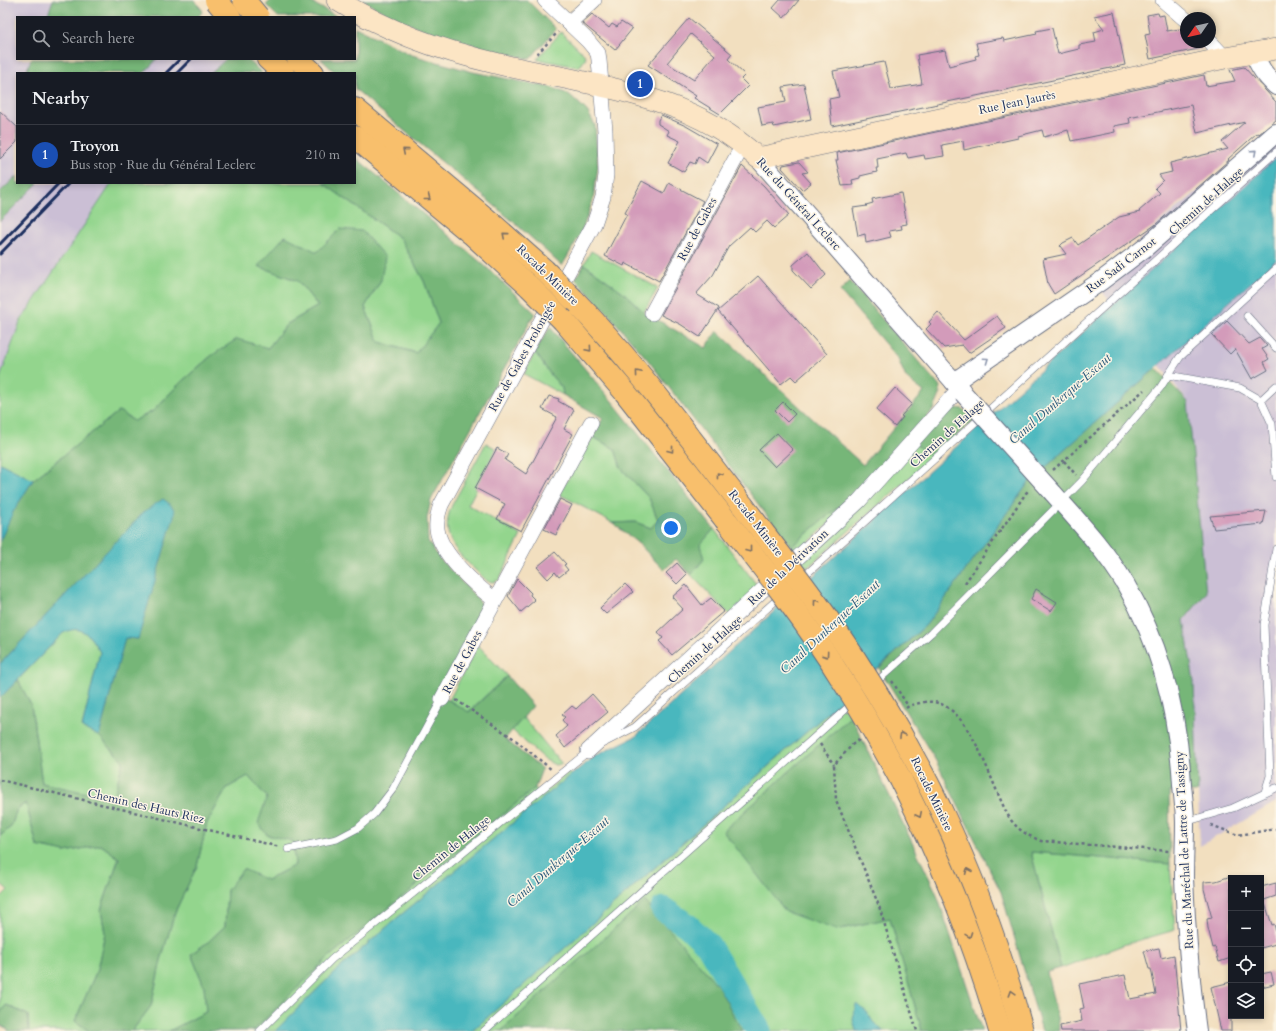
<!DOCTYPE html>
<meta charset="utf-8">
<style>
:root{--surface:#171b24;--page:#20242c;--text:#f1f3f6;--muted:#9ea1a6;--line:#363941;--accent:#c8321e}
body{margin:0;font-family:Cardo,serif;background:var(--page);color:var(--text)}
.controls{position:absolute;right:12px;bottom:12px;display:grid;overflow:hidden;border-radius:0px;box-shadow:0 2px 6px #0003}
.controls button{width:36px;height:36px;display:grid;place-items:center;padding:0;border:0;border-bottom:1px solid var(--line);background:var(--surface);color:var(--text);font:20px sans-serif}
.compass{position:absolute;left:1180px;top:12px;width:36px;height:36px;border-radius:50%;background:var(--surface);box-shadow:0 2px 6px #0003;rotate:236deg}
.you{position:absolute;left:671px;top:528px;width:14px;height:14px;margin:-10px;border:3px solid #fff;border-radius:50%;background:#1a73e8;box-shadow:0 0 0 6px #1a73e833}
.badge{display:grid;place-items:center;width:26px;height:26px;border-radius:50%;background:var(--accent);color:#fff;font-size:13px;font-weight:700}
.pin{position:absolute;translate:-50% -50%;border:2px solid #fff;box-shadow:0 1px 4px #0006}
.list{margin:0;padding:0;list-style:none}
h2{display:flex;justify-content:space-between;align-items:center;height:52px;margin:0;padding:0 16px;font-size:17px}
h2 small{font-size:13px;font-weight:400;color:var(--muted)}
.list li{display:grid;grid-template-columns:26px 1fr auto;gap:12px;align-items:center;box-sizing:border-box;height:60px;padding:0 16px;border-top:1px solid var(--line)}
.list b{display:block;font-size:15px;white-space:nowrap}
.list p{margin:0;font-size:13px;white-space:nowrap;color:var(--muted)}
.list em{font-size:13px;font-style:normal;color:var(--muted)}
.icon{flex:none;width:22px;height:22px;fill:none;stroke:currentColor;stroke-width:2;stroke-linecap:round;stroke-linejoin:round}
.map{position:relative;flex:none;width:1276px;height:1031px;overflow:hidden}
.search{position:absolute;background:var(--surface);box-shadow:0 2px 6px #0003;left:16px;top:16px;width:340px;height:44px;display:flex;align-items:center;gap:10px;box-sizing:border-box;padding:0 14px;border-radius:0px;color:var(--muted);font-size:15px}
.panel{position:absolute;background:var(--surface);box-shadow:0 2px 6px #0003;left:16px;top:72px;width:340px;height:112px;border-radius:0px}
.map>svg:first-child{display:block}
</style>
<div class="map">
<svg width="1276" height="1031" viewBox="0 0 1276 1031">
<rect width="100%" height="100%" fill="#fcf5e5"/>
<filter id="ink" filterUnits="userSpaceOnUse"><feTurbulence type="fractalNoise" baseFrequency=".025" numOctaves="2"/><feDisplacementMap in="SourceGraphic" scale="8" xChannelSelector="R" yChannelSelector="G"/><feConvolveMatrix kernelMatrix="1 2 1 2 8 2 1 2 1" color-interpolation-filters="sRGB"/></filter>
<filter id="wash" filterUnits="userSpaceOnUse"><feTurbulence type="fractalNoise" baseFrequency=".012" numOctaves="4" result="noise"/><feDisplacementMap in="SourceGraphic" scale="16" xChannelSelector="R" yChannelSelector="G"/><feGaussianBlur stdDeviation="0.9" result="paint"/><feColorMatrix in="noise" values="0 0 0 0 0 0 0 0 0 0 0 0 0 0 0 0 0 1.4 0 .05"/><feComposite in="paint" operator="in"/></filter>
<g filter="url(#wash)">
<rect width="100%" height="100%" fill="#f2dfbf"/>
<g fill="#cbbfd5">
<polygon points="0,0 53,0 47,17 17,17 17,59 31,59 26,73 17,73 17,176 0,192"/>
<polygon points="157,59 226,59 211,73 144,73"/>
<polygon points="1276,127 1276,802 1200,846 1194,682 1184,620 1206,593 1188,402 1094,281 1167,216"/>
<polygon points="38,183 112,183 20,322 0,378 0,221"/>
</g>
<g fill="#93d58d" stroke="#578276">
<polygon points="561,32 584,54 586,58 581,65 577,67 537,59"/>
<polygon points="112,183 323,183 400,238 424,281 439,323 417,353 379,342 365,307 381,280 340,229 317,252 258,266 298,281 318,306 287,324 268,348 211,356 180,383 153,411 134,421 119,411 33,480 0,463 0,378 20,322"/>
<polygon points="591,251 658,288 644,312 623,292 584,264"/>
<polygon points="535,352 550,374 562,388 563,395 524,374"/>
<polygon points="593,437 615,449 621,468 649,498 658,520 651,528 635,522 613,523 559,494"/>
<path d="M486,443L497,449L468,505L521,535L499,580L493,582L487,581C464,558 436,541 452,505Z"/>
<polygon points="915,444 933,457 807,568 802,561"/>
<polygon points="849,505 796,554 791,547 837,508"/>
<polygon points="714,529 760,589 730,615 691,575 704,559 699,545"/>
<path d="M71,629C86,628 92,640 100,652L82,727L99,736L123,761L113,799L42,783L31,705L18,680L63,633Z"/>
<polygon points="478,645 507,676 468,712 449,700"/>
<polygon points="839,703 851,716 723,831 836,930 890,918 922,1031 742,1031 718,986 645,902 501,1031 472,1031"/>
<polygon points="523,717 562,764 555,765 544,759 512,730"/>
<polygon points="568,772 571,775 396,919 332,975 275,1031 253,1031 330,956 535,788 541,795"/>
<polygon points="248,776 267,797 267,835 293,840 295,865 267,880 227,890 225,926 208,942 191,954 204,986 206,1012 169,1031 132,1031 151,1006 161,960 175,912 197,866 207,823 227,788"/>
<polygon points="26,803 37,846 65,852 101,845 119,858 101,910 105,933 97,970 75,1021 89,1031 29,1031 28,1015 7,1005 0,1013 0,898 8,890 0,883 0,836 11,827 17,809"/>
<polygon points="1031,852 1170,864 1175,930 1126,944 1061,968"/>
</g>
<g fill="#76b678" stroke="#48726b">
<polygon points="53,0 194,0 203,11 198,17 47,17"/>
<polygon points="271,0 307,0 338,17 278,17 266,5"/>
<path d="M363,0H527L556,29L530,59C473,45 412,32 363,0Z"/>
<path d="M355,27L412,55L473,72L553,88L570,95L587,111L595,125L598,167L593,200L581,233L562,266C496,203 424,149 355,89V73H336L321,59H355Z"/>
<polygon points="31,59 157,59 144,73 26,73"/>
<polygon points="226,59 247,59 262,73 211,73"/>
<polygon points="355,157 484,265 535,313 431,500 427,518 428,541 440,559 479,600 483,612 438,694 469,712 507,676 533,706 505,739 542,769 535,788 330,956 253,1031 169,1031 206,1012 204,986 191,954 208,942 225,926 227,890 243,869 267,880 295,865 293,841 267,835 258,823 267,797 248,776 227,788 207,823 197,866 175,912 161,960 151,1006 132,1031 89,1031 75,1021 97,970 105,933 101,910 119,858 101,845 65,852 37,846 26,803 17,809 11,827 0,836 0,698 18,680 31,705 42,783 113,799 123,761 99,736 125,637 138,639 145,511 0,664 0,541 3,531 13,512 33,480 119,411 134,421 153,411 180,383 211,356 237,339 268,348 287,324 318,306 298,281 258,266 285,236 317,252 340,229 362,231 385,257 381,280 365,307 379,342 416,353 439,323 424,281 400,238 323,183 355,183"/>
<polygon points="17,176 17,183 38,183 0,221 0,192"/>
<polygon points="584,264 623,292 644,312 706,348 717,331 863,465 924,392 906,378 898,359 840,291 850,281 940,387 940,395 934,409 849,505 837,508 791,547 648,360 609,315 575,279"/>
<polygon points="550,327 616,406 714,529 700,545 704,559 691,575 676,559 664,570 640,545 613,523 635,522 651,528 658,520 649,498 621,468 615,449 593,437 603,418 563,395 562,388 550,374 535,352"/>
<polygon points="1156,368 1188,402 1206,593 1184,620 1194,682 1198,792 1169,792 1170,864 1031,852 1061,968 1047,972 1060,1031 1042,1031 1001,892 936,761 879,668 926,625 1029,482"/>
<polygon points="950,407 963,409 974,420 933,457 915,444"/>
<polygon points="851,716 936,892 982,1031 922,1031 890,918 836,930 786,912 723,831"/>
<polygon points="645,901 718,986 742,1031 501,1031"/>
<polygon points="6,1005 28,1015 29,1031 8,1031 8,1029 0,1025 0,1013"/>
</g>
<g fill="#48b7be" stroke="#32738e">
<polygon points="1276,158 1276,260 1029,482 926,625 472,1031 275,1031 332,975 396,919 593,757 636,736"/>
<polygon points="0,463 33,480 13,512 0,541"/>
<path d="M163,499C179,510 175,513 170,529L138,639L125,638L99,736L82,728L100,652C90,636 83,623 63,633L0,698V664L145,511Z"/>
<polygon points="856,1004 867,1012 873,1022 883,1031 856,1031 853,1020"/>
</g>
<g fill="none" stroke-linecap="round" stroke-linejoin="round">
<polyline stroke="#48b7be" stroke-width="25" points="663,909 688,926 708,945 759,1031"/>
</g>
<g id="blocks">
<g fill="#d39bba" fill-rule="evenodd">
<polygon points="780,0 799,0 784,18 773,8"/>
<polygon points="1114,12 1125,65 832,126 829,99 839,97 833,71 884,62 891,89 922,84 917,55 945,50 949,66 976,59 975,56 979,55 976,43 1003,38 1004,41 1037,34 1036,31 1052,28 1058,54 1079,49 1079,45 1096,42 1094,32 1104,29 1094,16"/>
<polygon points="1158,13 1159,16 1164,15 1167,31 1180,29 1186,33 1186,42 1201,42 1203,48 1150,59 1145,35 1150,34 1147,15"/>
<polygon points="592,14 609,28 612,24 617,27 621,22 632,29 615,50 582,23"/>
<path d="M689,18L732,54L728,59L745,75L741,79L748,86L720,114L694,98L696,96L648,65ZM691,34L715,55L694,80L667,63Z"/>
<polygon points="1244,67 1276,102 1276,120 1259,134 1257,133 1228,159 1229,160 1155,225 1054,294 1048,284 1043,259 1066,254 1060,246 1063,243 1073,238 1078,245 1119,217 1140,212 1139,211 1160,193 1155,188 1163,180 1159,175 1172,172 1170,163 1228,149 1222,142 1245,122 1197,133 1191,105 1129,118 1130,123 1114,126 1115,132 1071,141 1068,130 1044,137 1042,130 1018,136 1018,138 964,150 963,141 942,145 944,156 925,159 924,155 908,158 906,153 877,159 878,168 876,168 877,172 860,176 860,178 852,180 853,185 842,186 836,160 838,160 837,153 1204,75 1206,86 1235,81 1230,70"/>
<polygon points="804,84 811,119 774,127 773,124 762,126 758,107 786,102 783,87"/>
<polygon points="0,111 17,127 17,142 0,159"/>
<polygon points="661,115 686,126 717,144 707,163 698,157 695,164 690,162 684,172 668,163 680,141 667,135 669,131 658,124 658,120"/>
<polygon points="799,162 808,172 802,173 811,183 802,190 782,168 783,165"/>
<polygon points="742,166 764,186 789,215 774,228 767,221 755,232 750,227 729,246 713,275 696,294 719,308 700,337 680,324 661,315"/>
<polygon points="642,181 664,193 669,183 703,201 659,281 625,263 624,266 605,256 627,214 625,213"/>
<polygon points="901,193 907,224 901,225 902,229 889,231 891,237 866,243 865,234 858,236 853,208 867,206 866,205 873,203 872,199"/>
<polygon points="808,252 826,275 811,289 793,270 793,265"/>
<polygon points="758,276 827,354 796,381 791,376 781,384 718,311"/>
<polygon points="938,312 964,340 997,316 1006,328 969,353 962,345 944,348 926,329 931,324 929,322"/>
<polygon points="1227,321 1249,344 1260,338 1267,346 1262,349 1269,359 1264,362 1268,370 1252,379 1235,349 1230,354 1212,335"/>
<polygon points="895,388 912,404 901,416 903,417 895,427 876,410"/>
<polygon points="549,396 559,399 558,401 574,410 564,429 573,434 521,531 497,519 505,504 475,488 497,448 508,454 505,460 526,474 557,417 542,409"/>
<polygon points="783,402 795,414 787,422 775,410"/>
<polygon points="777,433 793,450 775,467 759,450"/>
<polygon points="560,499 572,505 556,535 544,529"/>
<polygon points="1266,511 1263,524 1214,529 1210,516"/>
<polygon points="555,552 566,564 564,565 568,570 559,577 555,572 548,579 537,567"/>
<polygon points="677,563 687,574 677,584 666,573"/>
<polygon points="517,579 531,593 530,595 535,600 521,612 508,596"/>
<polygon points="625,584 633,592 606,614 600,608"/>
<polygon points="686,585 702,605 711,598 724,611 672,655 659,641 663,638 658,632 683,609 672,597"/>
<polygon points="1036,589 1057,602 1051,611 1031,599"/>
<polygon points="592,694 608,712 565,748 556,736 567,726 562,720 565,717 562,715 572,706 576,709"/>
<polygon points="1231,876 1231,958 1219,962 1215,947 1213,948 1208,928 1207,919 1212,918 1204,889 1204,882 1216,881"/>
<polygon points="1276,883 1276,896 1264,900 1272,925 1274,924 1276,932 1276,944 1261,948 1261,887"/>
<polygon points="1159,948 1161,958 1174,955 1181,1031 1061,1031 1060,1026 1082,1021 1080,1009 1084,1008 1079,984 1125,975 1130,999 1156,994 1151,969 1149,969 1144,951"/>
<polygon points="1271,972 1274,984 1261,987 1261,974"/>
<polygon points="1231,982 1231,1031 1221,1031 1211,987"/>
</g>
</g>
</g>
<g filter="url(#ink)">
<use href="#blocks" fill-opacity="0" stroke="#666d80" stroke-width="1"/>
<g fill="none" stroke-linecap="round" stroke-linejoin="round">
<defs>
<g id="service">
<polyline points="1247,316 1276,348"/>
<polyline points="1168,375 1240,388 1261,400 1272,424 1276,477"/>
<polyline points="1261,400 1276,386"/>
<polyline points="802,578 1276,152"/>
<polyline points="874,684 931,633 1082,481 1160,388 1180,357 1276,269"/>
<polyline points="604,743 635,727 782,595"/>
<polyline points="1265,792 1270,776 1264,625 1276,549"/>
<polyline points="1185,822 1233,808 1276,788"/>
<polyline points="288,849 337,839 358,828 374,814 393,789 442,699"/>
<polyline points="260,1031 332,959 590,750"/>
<polyline points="484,1031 854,702"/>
</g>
<g id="minor">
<polyline points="1163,0 1186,20"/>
<polyline points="569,23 594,0"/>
<polyline points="1210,42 1225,58"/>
<polyline points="652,313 743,145"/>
<path d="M495,600C476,586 440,554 437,529C436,520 438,513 441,505L594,224L603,197L606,175L605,131L599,60L598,53L588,41L545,0"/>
<polyline points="442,699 591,423"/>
<polyline points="588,751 859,501 959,389"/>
</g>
<g id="tertiary">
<path d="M1254,52C1258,67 1266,76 1276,86"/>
<polyline points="758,158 962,391"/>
<polyline points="954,382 1101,281 1146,247 1276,133"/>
<path d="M1053,493C1079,522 1106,551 1126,585C1162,647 1178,714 1182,784C1183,797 1185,810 1185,823C1185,841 1184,859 1184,878C1186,929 1190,980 1197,1031"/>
</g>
<path id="secondary" d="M337,0C387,32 442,51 499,64C587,85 690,93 758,158L1225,58L1276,49"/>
<g id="motorway">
<polyline points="268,59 283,73"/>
<polyline points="298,59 313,73"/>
<polyline points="355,109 491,223 544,270"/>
<polyline points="355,137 472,234 530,287"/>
<path d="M573,299C635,363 688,436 743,506"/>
<polyline points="563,320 625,392 725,519"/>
<path d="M920,769C928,783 934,796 941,810C975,881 1002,955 1022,1031"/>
<path d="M901,780C942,861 975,944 1000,1031"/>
</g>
</defs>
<use href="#service" stroke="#666d80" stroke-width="8"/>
<use href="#minor" stroke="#666d80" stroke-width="16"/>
<use href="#tertiary" stroke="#666d80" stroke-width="20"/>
<use href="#secondary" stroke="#666d80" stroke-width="22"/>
<use href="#motorway" stroke="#666d80" stroke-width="24"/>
<g stroke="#666d80" stroke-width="2.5" stroke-dasharray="3 3" stroke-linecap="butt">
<polyline points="537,54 558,32"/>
<polyline points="1064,461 1076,475"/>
<polyline points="1053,470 1144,390"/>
<polyline points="965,583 1026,493 1029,490"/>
<polyline points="892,681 908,706"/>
<polyline points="456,700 513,738 552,770"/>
<path d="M906,708C910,705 915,704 920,703C970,689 991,791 1011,820C1019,831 1029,836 1041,841L1169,851"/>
<polyline points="859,740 853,744 834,765 836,800 879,906 917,1031"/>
<polyline points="820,744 834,765"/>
<polyline points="0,780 280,847"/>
<polyline points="1211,825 1238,835 1276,829"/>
</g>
<use href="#service" stroke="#fff" stroke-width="7"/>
<use href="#minor" stroke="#fff" stroke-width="15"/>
<use href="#tertiary" stroke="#fff" stroke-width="18"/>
<use href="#secondary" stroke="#fce5c4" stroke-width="21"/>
<use href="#motorway" stroke="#f8bf6c" stroke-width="22"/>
<g stroke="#1b2f5e" stroke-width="3">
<polyline points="220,17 236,0"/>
<polyline points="231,17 248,0"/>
<polyline points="166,73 180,59"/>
<polyline points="177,73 191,59"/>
<polyline points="0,244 59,183"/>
<polyline points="0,254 69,183"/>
</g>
<defs>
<polyline id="tertiary-bridge" points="963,393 1053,493"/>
<g id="motorway-bridge">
<polyline points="216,0 230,17"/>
<polyline points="244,0 258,17"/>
<polyline points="544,270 573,299"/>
<polyline points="530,287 563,320"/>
<path d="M743,506C772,544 802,582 830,622C863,669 893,718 920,769"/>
<path d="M725,519C766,571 808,624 843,681C864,713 883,747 901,780"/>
</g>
</defs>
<use href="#tertiary-bridge" stroke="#666d80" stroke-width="20" stroke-linecap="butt"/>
<use href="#motorway-bridge" stroke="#666d80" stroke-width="24" stroke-linecap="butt"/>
<use href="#tertiary-bridge" stroke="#fff" stroke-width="18"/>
<use href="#motorway-bridge" stroke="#f8bf6c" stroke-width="22"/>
</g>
<defs><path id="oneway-chevron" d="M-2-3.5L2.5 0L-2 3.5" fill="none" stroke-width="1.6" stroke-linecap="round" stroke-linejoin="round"/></defs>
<g stroke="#7e7064">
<use href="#oneway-chevron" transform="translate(405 151) rotate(-140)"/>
<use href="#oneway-chevron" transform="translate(428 198) rotate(39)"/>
<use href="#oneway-chevron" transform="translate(505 235) rotate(-139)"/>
<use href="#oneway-chevron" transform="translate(589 349) rotate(49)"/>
<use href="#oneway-chevron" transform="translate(638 373) rotate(-130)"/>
<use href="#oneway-chevron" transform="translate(671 450) rotate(52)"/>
<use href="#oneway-chevron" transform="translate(719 475) rotate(-128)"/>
<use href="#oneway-chevron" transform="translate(749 550) rotate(52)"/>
<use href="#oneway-chevron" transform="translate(816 602) rotate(-126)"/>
<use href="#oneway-chevron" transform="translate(826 655) rotate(55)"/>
<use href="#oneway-chevron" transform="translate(902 735) rotate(-119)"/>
<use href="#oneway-chevron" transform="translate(919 815) rotate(64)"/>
<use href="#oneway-chevron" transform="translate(968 871) rotate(-113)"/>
<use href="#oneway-chevron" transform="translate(969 935) rotate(70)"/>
<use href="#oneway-chevron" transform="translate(1012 993) rotate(-107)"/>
</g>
<g stroke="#8d97ae">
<use href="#oneway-chevron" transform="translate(1254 152) rotate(-42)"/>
<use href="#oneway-chevron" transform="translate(986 360) rotate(-35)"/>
</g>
</g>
<g text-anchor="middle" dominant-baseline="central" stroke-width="3" stroke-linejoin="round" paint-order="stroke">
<g font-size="12" fill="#1b2f5e" stroke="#fcf5e5">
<text transform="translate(1017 102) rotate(-12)">Rue Jean Jaurès</text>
<text transform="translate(1206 201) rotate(-42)">Chemin de Halage</text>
<text transform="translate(799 204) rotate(48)">Rue du Général Leclerc</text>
<text transform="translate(697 229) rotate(-62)">Rue de Gabes</text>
<text transform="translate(1121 265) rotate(-37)">Rue Sadi Carnot</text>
<text transform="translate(548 275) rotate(44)">Rocade Minière</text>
<text transform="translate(522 356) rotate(-61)">Rue de Gabes Prolongée</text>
<text transform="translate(947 433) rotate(-42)">Chemin de Halage</text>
<text transform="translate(756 523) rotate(52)">Rocade Minière</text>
<text transform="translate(788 567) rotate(-43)">Rue de la Dérivation</text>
<text transform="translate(705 649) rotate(-42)">Chemin de Halage</text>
<text transform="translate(462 662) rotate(-62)">Rue de Gabes</text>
<text transform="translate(932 794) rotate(64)">Rocade Minière</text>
<text transform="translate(146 806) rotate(13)">Chemin des Hauts Riez</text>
<text transform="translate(451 848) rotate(-39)">Chemin de Halage</text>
<text transform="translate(1184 850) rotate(-93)">Rue du Maréchal de Lattre de Tassigny</text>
</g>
<g font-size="13" font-style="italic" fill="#28587b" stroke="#fcf5e5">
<text transform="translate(1060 399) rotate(-41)">Canal Dunkerque-Escaut</text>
<text transform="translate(830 627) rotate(-43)">Canal Dunkerque-Escaut</text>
<text transform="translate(558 862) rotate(-41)">Canal Dunkerque-Escaut</text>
</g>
</g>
</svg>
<div class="controls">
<button>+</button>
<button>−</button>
<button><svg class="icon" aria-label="locate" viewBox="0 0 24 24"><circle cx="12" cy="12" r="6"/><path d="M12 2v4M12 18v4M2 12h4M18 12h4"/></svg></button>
<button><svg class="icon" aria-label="layers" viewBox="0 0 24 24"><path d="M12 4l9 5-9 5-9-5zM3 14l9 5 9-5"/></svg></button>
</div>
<svg class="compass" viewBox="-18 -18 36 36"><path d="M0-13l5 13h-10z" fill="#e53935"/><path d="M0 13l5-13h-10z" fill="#9ea1a6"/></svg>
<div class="you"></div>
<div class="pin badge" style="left:640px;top:84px;background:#1a4fb4">1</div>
<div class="search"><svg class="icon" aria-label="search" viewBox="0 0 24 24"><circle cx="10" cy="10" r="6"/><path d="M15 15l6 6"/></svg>Search here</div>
<section class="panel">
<h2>Nearby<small></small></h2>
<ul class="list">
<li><span class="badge" style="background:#1a4fb4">1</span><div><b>Troyon</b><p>Bus stop · Rue du Général Leclerc</p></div><em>210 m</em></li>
</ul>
</section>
</div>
